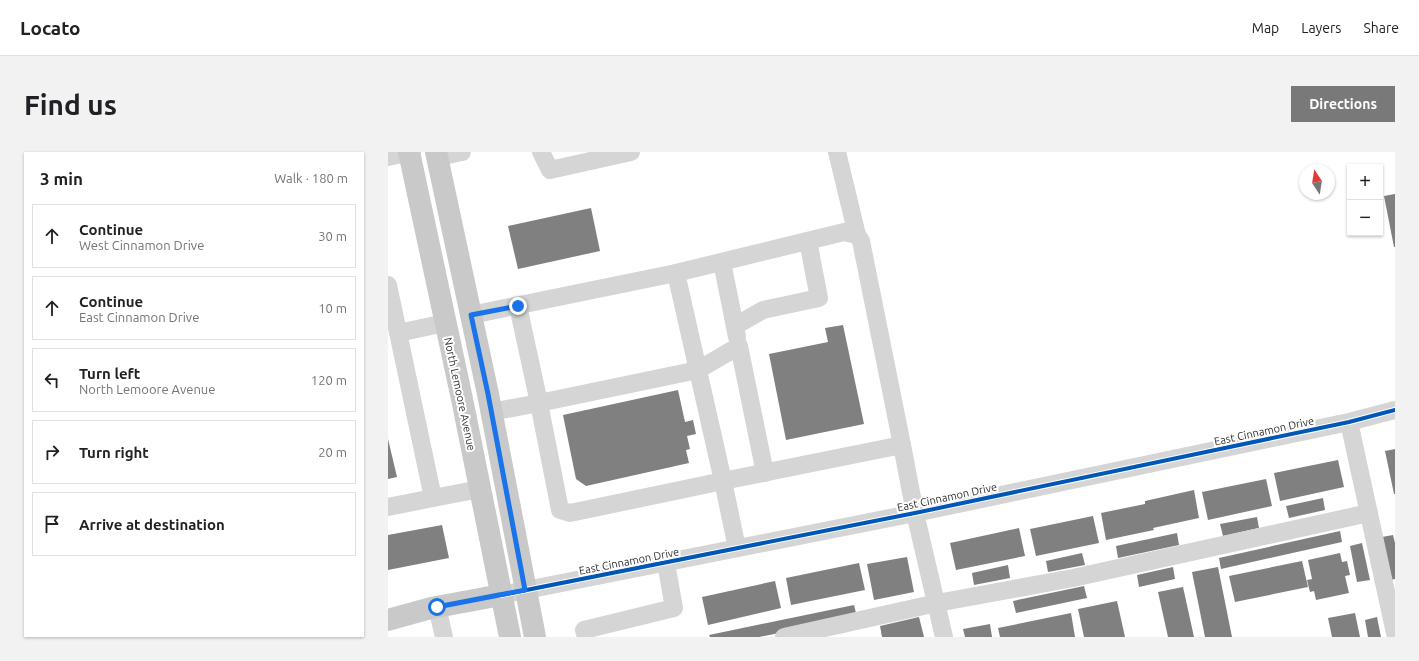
<!DOCTYPE html>
<meta charset="utf-8">
<style>
:root{--surface:#fff;--page:#f2f2f2;--text:#202124;--muted:#757577;--line:#e0e0e0;--accent:#797979}
body{margin:0;font-family:Ubuntu,sans-serif;background:var(--page);color:var(--text)}
.controls{position:absolute;right:12px;top:12px;display:grid;overflow:hidden;border-radius:0px;box-shadow:0 1px 3px #0004}
.controls button{width:36px;height:36px;display:grid;place-items:center;padding:0;border:0;border-bottom:1px solid var(--line);background:var(--surface);color:var(--text);font:20px sans-serif}
.compass{position:absolute;left:911px;top:12px;width:36px;height:36px;border-radius:50%;background:var(--surface);box-shadow:0 1px 3px #0004;rotate:348deg}
.stop{position:absolute;width:12px;height:12px;margin:-9px;border:3px solid #1a73e8;border-radius:50%;background:#fff}
.stop.end{background:#1a73e8;border-color:#fff;box-shadow:0 1px 4px #0008}
.list{margin:0;padding:0;list-style:none}
h2{display:flex;justify-content:space-between;align-items:center;height:52px;margin:0;padding:0 16px;font-size:17px}
h2 small{font-size:13px;font-weight:400;color:var(--muted)}
.list li{display:grid;grid-template-columns:26px 1fr auto;gap:12px;align-items:center;box-sizing:border-box;height:64px;margin:0 8px 8px;padding:0 8px;border:1px solid var(--line);border-radius:0px}
.list b{display:block;font-size:15px;white-space:nowrap}
.list p{margin:0;font-size:13px;white-space:nowrap;color:var(--muted)}
.list em{font-size:13px;font-style:normal;color:var(--muted)}
.icon{flex:none;width:22px;height:22px;fill:none;stroke:currentColor;stroke-width:2;stroke-linecap:round;stroke-linejoin:round}
.map{position:relative;flex:none;width:1007px;height:485px;overflow:hidden;border-radius:0px}
header{display:flex;align-items:center;gap:24px;box-sizing:border-box;height:56px;padding:0 20px;background:var(--surface);border-bottom:1px solid var(--line)}
header strong{font-size:19px}
nav{display:flex;gap:22px;margin-inline-start:auto;font-size:14px}
.intro{display:flex;align-items:center;justify-content:space-between;box-sizing:border-box;height:96px;padding:0 24px}
h1{margin:0;font-size:28px}
.button{padding:10px 18px;border-radius:0px;background:var(--accent);color:#fff;font-size:14px;font-weight:700}
main{display:flex;gap:24px;padding:0 24px}
aside{flex:1;background:var(--surface);border-radius:0px;box-shadow:0 1px 3px #0004}
.map>svg:first-child{display:block}
</style>
<header>
<strong>Locato</strong>
<nav><a>Map</a><a>Layers</a><a>Share</a></nav>
</header>
<div class="intro"><h1>Find us</h1><a class="button">Directions</a></div>
<main>
<aside>
<h2>3 min<small>Walk · 180 m</small></h2>
<ul class="list">
<li><svg class="icon" aria-label="ahead" viewBox="0 0 24 24"><path d="M12 20V5M6 11l6-6 6 6"/></svg><div><b>Continue</b><p>West Cinnamon Drive</p></div><em>30 m</em></li>
<li><svg class="icon" aria-label="ahead" viewBox="0 0 24 24"><path d="M12 20V5M6 11l6-6 6 6"/></svg><div><b>Continue</b><p>East Cinnamon Drive</p></div><em>10 m</em></li>
<li><svg class="icon" aria-label="left" viewBox="0 0 24 24"><path d="M17 20v-9H6M10 6l-5 5 5 5"/></svg><div><b>Turn left</b><p>North Lemoore Avenue</p></div><em>120 m</em></li>
<li><svg class="icon" aria-label="right" viewBox="0 0 24 24"><path d="M7 20v-9h11M14 6l5 5-5 5"/></svg><div><b>Turn right</b></div><em>20 m</em></li>
<li><svg class="icon" aria-label="arrive" viewBox="0 0 24 24"><path d="M6 21V4h12l-3 4 3 4H6"/></svg><div><b>Arrive at destination</b></div></li>
</ul>
</aside>
<div class="map">
<svg width="1007" height="485" viewBox="0 0 1007 485">
<rect width="100%" height="100%" fill="#fff"/>
<g fill="#808080">
<polygon points="1007,42 1007,95 1006,95 996,44"/>
<polygon points="203,56 212,99 130,117 120,74"/>
<polygon points="455,173 476,272 398,288 381,202 440,190 437,176"/>
<polygon points="290,238 297,270 305,268 308,282 299,284 302,297 298,298 301,311 198,334 188,327 175,263"/>
<polygon points="0,287 9,325 0,327"/>
<polygon points="1007,297 1007,342 1006,342 997,299"/>
<polygon points="950,308 956,335 892,349 886,321"/>
<polygon points="878,327 884,354 820,368 814,340"/>
<polygon points="806,338 811,366 765,376 766,378 718,388 713,361 757,352 757,349"/>
<polygon points="935,346 937,358 901,366 898,354"/>
<polygon points="705,364 711,391 648,404 642,377"/>
<polygon points="869,365 871,376 835,384 832,372"/>
<polygon points="54,373 61,406 0,418 0,383"/>
<polygon points="631,376 637,404 568,418 562,391"/>
<polygon points="952,379 954,390 833,417 831,406"/>
<polygon points="789,381 791,393 730,406 728,394"/>
<polygon points="1005,383 1007,391 1007,427 1002,428 994,385"/>
<polygon points="974,391 982,428 969,430 962,394"/>
<polygon points="694,401 697,413 660,420 658,409"/>
<polygon points="952,401 954,410 959,409 962,423 957,424 961,441 928,448 926,439 922,440 919,428 924,427 920,408"/>
<polygon points="519,405 526,440 486,448 479,412"/>
<polygon points="914,409 920,435 847,450 841,424"/>
<polygon points="471,411 477,438 403,453 398,426"/>
<polygon points="620,413 622,426 586,433 584,421"/>
<polygon points="785,415 787,427 751,435 749,423"/>
<polygon points="830,415 844,485 817,485 804,420"/>
<polygon points="387,429 393,456 320,473 314,445"/>
<polygon points="696,434 699,446 628,461 625,449"/>
<polygon points="795,435 806,485 780,485 770,440"/>
<polygon points="729,449 737,485 696,485 690,457"/>
<polygon points="466,453 469,465 371,485 322,485 321,483"/>
<polygon points="683,461 687,485 612,485 610,476"/>
<polygon points="967,461 972,485 944,485 940,466"/>
<polygon points="531,465 536,485 494,485 492,474"/>
<polygon points="989,465 993,485 980,485 977,468"/>
<polygon points="602,472 604,485 577,485 575,477"/>
</g>
<g fill="none" stroke-linecap="round" stroke-linejoin="round">
<g stroke="#d5d5d5" stroke-width="18">
<polyline points="55,0 60,3 74,0"/>
<polyline points="153,0 162,18 243,0"/>
<polyline points="449,0 469,83"/>
<polyline points="0,5 24,0"/>
<polyline points="334,110 349,185"/>
<polyline points="0,133 45,346 0,355"/>
<polyline points="130,154 151,251 310,218 351,194 377,321"/>
<polyline points="83,163 288,121"/>
<polyline points="347,174 375,158 431,146 420,89"/>
<polyline points="10,181 57,171"/>
<polyline points="103,260 151,251 172,358 182,361 335,329 288,121 456,80 469,83 473,89 514,293"/>
<polyline points="961,270 1007,481"/>
<polyline points="45,346 92,337"/>
<polyline points="349,396 335,329 514,293 527,361 556,485"/>
<polyline points="113,443 527,361 961,270 1007,258"/>
<polyline points="49,455 56,485"/>
<polyline points="198,485 196,478 286,456 278,411"/>
<polyline points="396,485 549,451 685,426 981,361"/>
</g>
<g stroke="#c9c9c9" stroke-width="22">
<polyline points="21,0 74,247 122,485"/>
<polyline points="48,0 100,242 147,485"/>
<polyline points="0,468 43,456 113,443"/>
</g>
<defs>
<polyline id="cycleway" points="113,443 527,361 961,270 1007,258"/>
</defs>
<use href="#cycleway" stroke="#fff" stroke-width="6"/>
<use href="#cycleway" stroke="#0057b8" stroke-width="4"/>
</g>
<g fill="none" stroke-linecap="round" stroke-linejoin="round">
<polyline stroke="#1a73e8" stroke-width="5" points="49,455 137,438 100,242 83,163 130,154"/>
</g>
<g text-anchor="middle" dominant-baseline="central" stroke-width="4" stroke-linejoin="round" paint-order="stroke">
<g font-size="11" fill="#313131" stroke="#fff">
<text transform="translate(72 242) rotate(78)">North Lemoore Avenue</text>
<text transform="translate(876 279) rotate(-12)">East Cinnamon Drive</text>
<text transform="translate(559 345) rotate(-12)">East Cinnamon Drive</text>
<text transform="translate(241 409) rotate(-11)">East Cinnamon Drive</text>
</g>
</g>
</svg>
<div class="controls">
<button>+</button>
<button>−</button>
</div>
<svg class="compass" viewBox="-18 -18 36 36"><path d="M0-13l5 13h-10z" fill="#e53935"/><path d="M0 13l5-13h-10z" fill="#757577"/></svg>
<div class="stop" style="left:49px;top:455px"></div>
<div class="stop end" style="left:130px;top:154px"></div>
</div>
</main>
